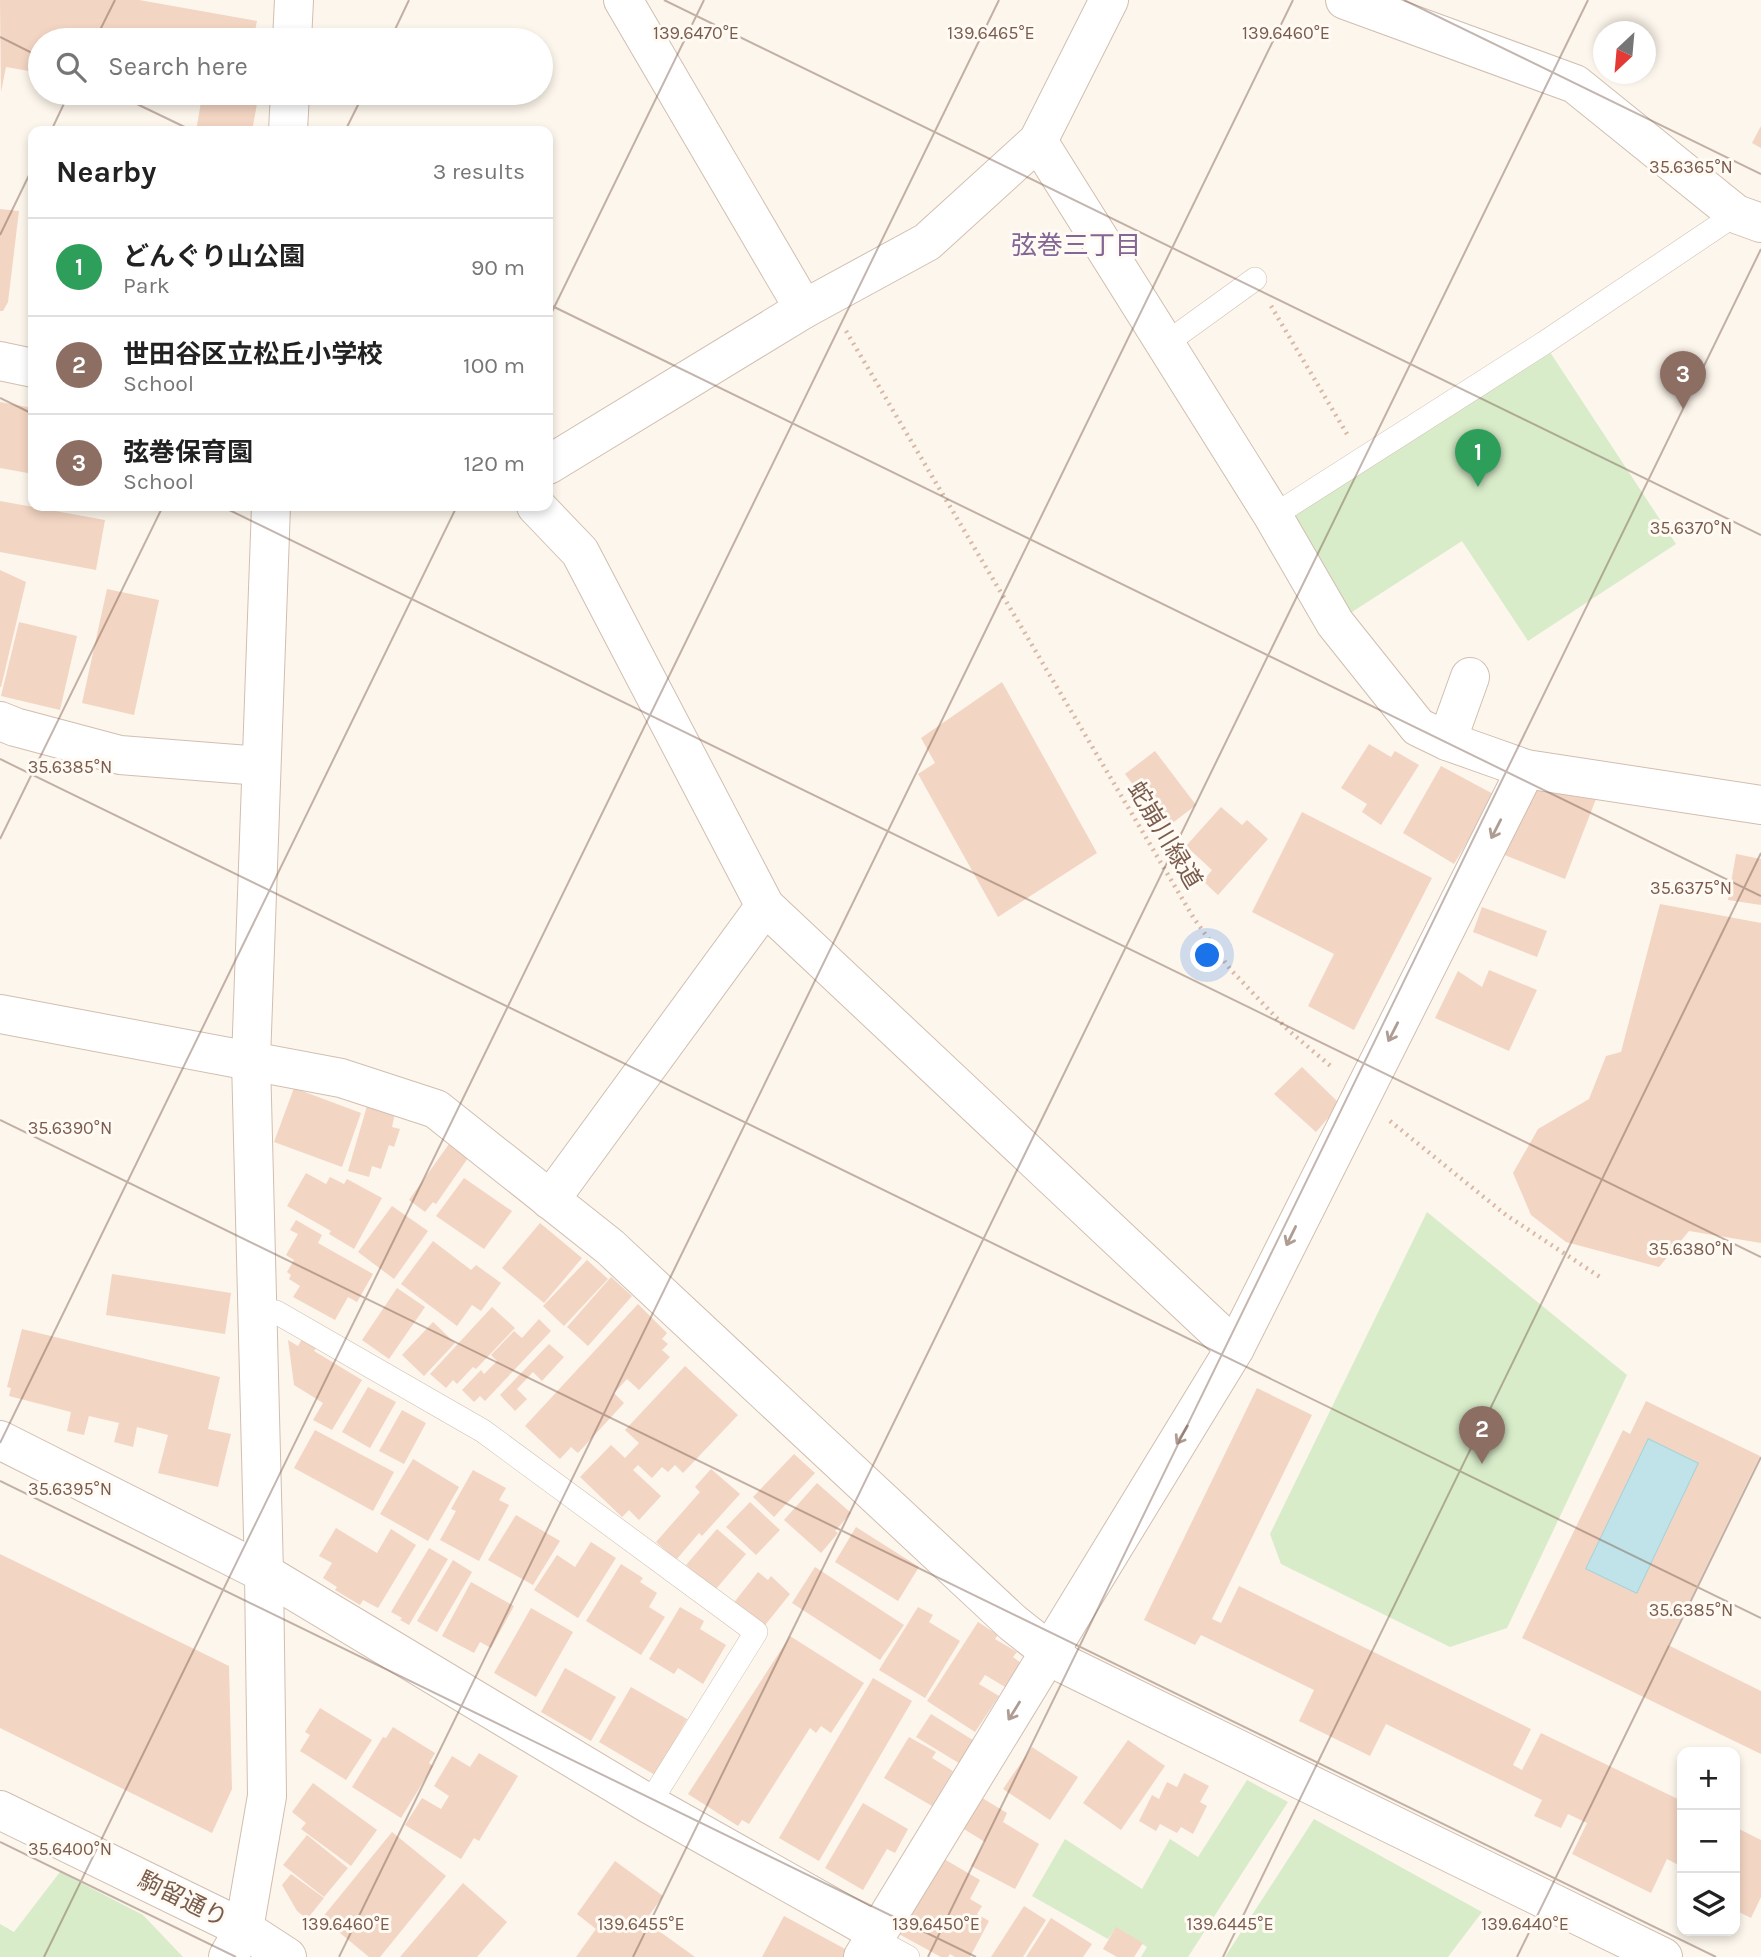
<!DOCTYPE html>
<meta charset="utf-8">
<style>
:root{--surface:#fff;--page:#f6f6f6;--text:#222;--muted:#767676;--line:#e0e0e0;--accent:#111827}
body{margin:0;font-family:Karla,"Noto Sans JP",sans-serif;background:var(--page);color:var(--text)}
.controls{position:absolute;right:21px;bottom:21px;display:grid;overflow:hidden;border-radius:14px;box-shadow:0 4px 10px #0003}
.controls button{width:63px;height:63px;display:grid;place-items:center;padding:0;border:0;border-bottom:2px solid var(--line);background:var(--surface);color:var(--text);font:35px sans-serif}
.compass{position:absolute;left:1593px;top:21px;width:63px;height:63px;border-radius:50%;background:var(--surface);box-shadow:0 4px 10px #0003;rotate:206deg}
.you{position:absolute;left:1208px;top:956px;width:24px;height:24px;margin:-18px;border:5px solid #fff;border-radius:50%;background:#1a73e8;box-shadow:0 0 0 10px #1a73e833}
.badge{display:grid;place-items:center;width:46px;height:46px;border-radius:50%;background:var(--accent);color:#fff;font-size:23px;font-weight:700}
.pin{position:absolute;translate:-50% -58px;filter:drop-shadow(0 2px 4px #0008)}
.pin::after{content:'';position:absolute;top:37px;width:24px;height:21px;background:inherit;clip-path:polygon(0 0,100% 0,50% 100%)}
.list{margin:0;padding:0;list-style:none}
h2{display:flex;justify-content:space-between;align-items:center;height:91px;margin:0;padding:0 28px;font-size:30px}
h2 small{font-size:23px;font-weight:400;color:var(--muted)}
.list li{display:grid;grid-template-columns:46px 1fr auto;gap:21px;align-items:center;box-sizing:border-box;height:98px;padding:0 28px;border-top:2px solid var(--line)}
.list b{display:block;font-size:26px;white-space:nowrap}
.list p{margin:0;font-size:23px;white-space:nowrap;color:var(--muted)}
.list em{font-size:23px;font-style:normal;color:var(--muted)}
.icon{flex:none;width:38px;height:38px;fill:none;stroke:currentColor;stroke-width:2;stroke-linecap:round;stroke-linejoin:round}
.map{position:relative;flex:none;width:1761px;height:1957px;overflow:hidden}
.search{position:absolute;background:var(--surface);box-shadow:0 4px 10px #0003;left:28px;top:28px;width:525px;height:77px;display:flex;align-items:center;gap:18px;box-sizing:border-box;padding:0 24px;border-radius:38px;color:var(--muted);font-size:26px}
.panel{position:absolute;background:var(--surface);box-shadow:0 4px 10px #0003;left:28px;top:126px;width:525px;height:385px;border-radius:14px}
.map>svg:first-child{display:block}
</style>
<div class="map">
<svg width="1761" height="1957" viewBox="0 0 1761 1957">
<rect width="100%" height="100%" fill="#fdf6ec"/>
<g fill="#d8ecc9">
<polygon points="1544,343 1676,544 1528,641 1462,541 1335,623 1273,516"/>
<polygon points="1427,1212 1627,1375 1507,1628 1450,1647 1281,1564 1270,1534"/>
<polygon points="1247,1780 1288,1802 1188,1957 1141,1957 1147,1947 1116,1928 1108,1939 1032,1896 1065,1839 1142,1889 1170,1839 1198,1857"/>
<polygon points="1314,1819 1482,1912 1448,1957 1225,1957"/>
<polygon points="60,1872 143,1915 183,1957 0,1957 0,1924 14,1932"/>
</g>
<polygon fill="#bfe3e8" stroke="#a5d3da" stroke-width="2" points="1648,1438 1699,1463 1637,1594 1585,1569"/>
<g fill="#f3d5c3" fill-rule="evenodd">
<polygon points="0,0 139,0 257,21 253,40 40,40 40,73 6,67 1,92"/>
<polygon points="157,93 259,93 252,131 196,131 201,102 157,94"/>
<polygon points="1761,126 1761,148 1752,143"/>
<polygon points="0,209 19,211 8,302 3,311 0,311"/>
<polygon points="32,242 33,242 33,267 28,266"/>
<polygon points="0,402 33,408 33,474 0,468"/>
<polygon points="0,501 105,520 96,570 0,552"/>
<polygon points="0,570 26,582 1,687 0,687"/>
<polygon points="107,589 159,600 134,715 82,703"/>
<polygon points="19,622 77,636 60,710 1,696"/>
<polygon points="1002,682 1097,853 998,917 918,774 935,763 921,738"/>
<polygon points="1369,744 1391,757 1395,751 1419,765 1381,825 1362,812 1367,804 1341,788"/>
<polygon points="1155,751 1196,805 1166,828 1125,774"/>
<polygon points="1441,766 1495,795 1454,864 1403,833"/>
<polygon points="1545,780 1596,799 1565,879 1502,854 1527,790"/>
<polygon points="1221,807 1242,825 1247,820 1268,839 1218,895 1203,881 1212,870 1186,846"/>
<polygon points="1302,812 1432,878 1354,1030 1308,1006 1334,954 1252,912"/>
<polygon points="1736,854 1761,859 1761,905 1728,900"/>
<polygon points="1660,904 1761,923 1761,1243 1689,1231 1659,1267 1566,1242 1531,1215 1513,1173 1538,1129 1589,1099 1606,1056 1621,1052"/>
<polygon points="1482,907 1547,931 1537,957 1473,932"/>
<polygon points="1489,970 1537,990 1509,1051 1435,1018 1458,971 1482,987"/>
<polygon points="1302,1067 1340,1104 1316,1132 1274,1094"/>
<polygon points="294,1088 361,1113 342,1167 274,1142"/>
<polygon points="367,1106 395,1113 392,1127 400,1129 394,1147 389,1145 381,1169 372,1166 369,1177 348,1171"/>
<polygon points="449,1144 468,1158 436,1204 433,1202 425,1212 409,1200"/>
<polygon points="306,1173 326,1184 330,1177 344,1184 347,1179 382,1198 354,1249 329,1234 331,1231 287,1206"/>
<polygon points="464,1178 512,1211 484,1249 436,1216"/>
<polygon points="392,1206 428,1231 394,1279 358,1252"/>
<polygon points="296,1220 322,1235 318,1243 373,1274 357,1302 348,1297 335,1320 293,1297 300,1286 289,1279 291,1275 287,1272 294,1260 286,1255 298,1234 290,1230"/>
<polygon points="540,1223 582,1258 544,1303 502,1268"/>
<polygon points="433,1241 471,1270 476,1265 501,1283 481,1311 472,1305 457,1326 401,1284"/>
<polygon points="587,1260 608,1279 564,1326 543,1306"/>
<polygon points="112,1274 231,1293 225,1334 106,1315"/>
<polygon points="611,1277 632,1296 588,1346 567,1327"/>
<polygon points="397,1288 425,1307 389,1359 362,1340"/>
<polygon points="638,1304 667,1333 662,1339 668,1344 662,1350 670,1357 639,1390 627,1379 614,1393 624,1403 578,1453 571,1447 560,1459 525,1426"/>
<polygon points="492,1307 515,1328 476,1369 473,1367 457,1384 453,1380 446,1388 430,1374"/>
<polygon points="539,1319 551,1331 485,1401 480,1396 474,1402 462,1390 481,1370 484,1374 497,1361 491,1355 514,1331 522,1338"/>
<polygon points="433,1322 455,1343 424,1376 402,1355"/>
<polygon points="22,1329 220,1377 208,1429 231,1434 218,1487 158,1473 168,1435 137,1427 133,1447 114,1442 119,1423 89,1416 84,1435 67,1431 71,1412 9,1396 11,1388 7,1387"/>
<polygon points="302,1339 316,1348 314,1351 362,1380 332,1430 313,1420 323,1403 294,1385 288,1340 298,1346"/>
<polygon points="549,1344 564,1357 542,1381 533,1372 517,1389 527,1399 515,1411 500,1395"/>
<polygon points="685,1366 738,1415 683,1473 675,1465 668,1472 662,1467 652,1478 638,1465 633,1470 661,1496 639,1520 629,1510 622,1517 580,1477 611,1445 625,1458 639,1443 625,1430"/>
<polygon points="368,1387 396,1402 370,1448 342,1432"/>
<polygon points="1257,1388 1312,1415 1212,1619 1221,1623 1239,1586 1531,1729 1513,1765 1522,1770 1541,1733 1682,1801 1682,1867 1667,1859 1651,1893 1572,1854 1587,1823 1568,1814 1561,1828 1534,1816 1542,1800 1386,1724 1370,1756 1299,1721 1314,1690 1201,1635 1195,1645 1144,1620"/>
<path d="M1646,1401L1760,1456L1668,1645L1761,1691V1754L1522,1638L1623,1430L1630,1434ZM1648,1438L1699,1463L1637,1594L1585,1569Z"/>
<polygon points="402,1410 426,1423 404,1464 379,1451"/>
<polygon points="315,1430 394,1472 373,1511 294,1468"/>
<polygon points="794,1454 815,1473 774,1517 753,1497"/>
<polygon points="413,1459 459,1487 428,1541 380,1514"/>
<polygon points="711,1469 740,1494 702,1536 699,1533 676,1560 656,1542 700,1492 695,1487"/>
<polygon points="473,1470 506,1488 499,1500 509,1505 479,1561 440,1540 456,1511 451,1509"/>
<polygon points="817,1483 851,1513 835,1531 838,1533 821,1553 784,1520"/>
<polygon points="750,1502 780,1530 756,1555 726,1527"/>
<polygon points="516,1515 560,1541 533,1585 488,1560"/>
<polygon points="856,1527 919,1567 898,1601 835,1562"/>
<polygon points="336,1528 377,1553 391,1529 416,1545 378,1608 363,1600 360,1605 335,1590 337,1587 323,1578 332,1563 319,1556"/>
<polygon points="717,1529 746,1554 715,1590 686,1565"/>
<polygon points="591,1542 616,1558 578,1618 534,1590 557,1555 575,1567"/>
<polygon points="429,1548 448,1559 409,1625 400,1620 402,1618 391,1612"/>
<polygon points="0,1554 229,1666 232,1789 212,1833 0,1728"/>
<polygon points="453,1560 472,1572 437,1632 417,1621"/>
<polygon points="621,1564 643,1578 640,1582 657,1593 649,1607 665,1617 641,1655 586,1621"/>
<polygon points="815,1567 904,1625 880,1660 792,1603"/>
<polygon points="758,1572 768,1580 771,1576 790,1594 762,1629 732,1605"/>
<polygon points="471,1582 514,1606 491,1648 480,1642 474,1653 442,1636"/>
<polygon points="680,1607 704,1621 700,1629 726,1645 703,1684 678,1668 674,1674 649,1659"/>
<polygon points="918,1607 933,1615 929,1622 960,1641 925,1698 879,1670"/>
<polygon points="531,1608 573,1632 536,1697 494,1673"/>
<polygon points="978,1622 998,1635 995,1639 1017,1652 1013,1657 1021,1663 1005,1687 985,1675 979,1684 999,1696 975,1732 927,1701"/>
<polygon points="790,1636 864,1683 831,1733 821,1726 816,1733 810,1728 749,1824 742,1820 738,1826 688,1794"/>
<polygon points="565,1668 616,1697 591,1741 541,1712"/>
<polygon points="873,1678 912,1701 819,1861 779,1838"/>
<polygon points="631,1687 687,1719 655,1775 599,1742"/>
<polygon points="320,1708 372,1740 346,1780 300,1751 310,1735 305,1732"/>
<polygon points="931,1714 976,1742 962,1765 916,1737"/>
<polygon points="393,1727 435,1753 429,1763 433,1766 401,1818 352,1787 383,1737 386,1738"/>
<polygon points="909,1737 936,1752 932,1758 953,1771 932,1806 884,1778"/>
<polygon points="1128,1740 1165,1766 1121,1830 1083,1803"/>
<polygon points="1032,1747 1078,1777 1050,1820 1003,1789"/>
<polygon points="479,1753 518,1776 479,1841 474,1838 461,1859 405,1825 422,1798 441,1809 449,1796 434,1786 452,1756 470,1767"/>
<polygon points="1184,1773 1209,1786 1200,1802 1207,1806 1193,1834 1181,1827 1177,1833 1160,1824 1156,1831 1139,1821 1152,1795 1159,1799 1167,1782 1177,1787"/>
<polygon points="313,1783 377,1830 351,1866 301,1829 306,1823 292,1812"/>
<polygon points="979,1796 1007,1813 1003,1822 1039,1844 1015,1889 971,1866 985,1842 959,1826"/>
<polygon points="863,1803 908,1829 895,1853 887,1849 863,1890 825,1868"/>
<polygon points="1735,1827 1761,1840 1761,1897 1751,1918 1735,1910"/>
<polygon points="392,1832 446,1876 380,1957 369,1957 322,1918"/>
<polygon points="307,1835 348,1868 324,1897 283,1865"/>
<polygon points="939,1856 980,1880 970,1899 982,1906 977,1914 989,1921 970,1957 955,1957 950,1954 948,1957 941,1957 897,1933"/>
<polygon points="615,1861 663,1896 645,1921 695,1957 576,1957 596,1929 577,1914"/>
<polygon points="291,1874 324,1898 307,1919 297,1911 282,1885"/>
<polygon points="463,1883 507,1922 477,1957 400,1957"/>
<polygon points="1024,1906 1046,1920 1023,1957 991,1957"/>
<polygon points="784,1916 847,1950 843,1957 762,1957"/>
<polygon points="1051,1918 1092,1944 1083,1957 1026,1957"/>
<polygon points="1116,1927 1143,1943 1134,1957 1117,1957 1103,1949"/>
</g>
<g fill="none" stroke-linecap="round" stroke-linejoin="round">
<defs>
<g id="service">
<polyline points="1165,344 1255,279"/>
<polyline points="1273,516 1544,343 1736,214"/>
<polyline points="256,1311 276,1312 483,1431 756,1632 649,1804"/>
<polyline points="878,1933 886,1945 908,1957"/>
</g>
<g id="minor">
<polyline points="623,0 804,309"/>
<polyline points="1345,0 1575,84 1736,214 1761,223"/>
<polyline points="1038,141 1273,516 1335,623 1418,727 1447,741 1526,769 1761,805"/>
<polyline points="0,361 33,368"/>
<polyline points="548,465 804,309 927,242 1038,141 1109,0"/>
<polyline points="536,506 580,552 765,906 1235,1348"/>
<polyline points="0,721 15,727 120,755 261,766"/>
<polyline points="1447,741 1470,677"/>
<polyline points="0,1014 341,1078 436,1109 610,1247 1013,1623 1066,1665 1663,1957"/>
<polyline points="550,1200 765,906"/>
<polyline points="0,1440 264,1573 649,1804 878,1933"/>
<polyline points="863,1957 1235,1348 1526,769"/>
</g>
<g id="tertiary">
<polyline points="292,40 294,0"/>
<polyline points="288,131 290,93"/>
<polyline points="0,1810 244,1929 287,1957"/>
<polyline points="228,1957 244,1929 267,1796 264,1573 251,1060 271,506"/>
</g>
</defs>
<use href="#service" stroke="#d1beb0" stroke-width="24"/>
<use href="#minor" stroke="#d1beb0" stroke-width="40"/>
<use href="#tertiary" stroke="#d1beb0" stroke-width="40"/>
<g stroke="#d9b8a5" stroke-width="4.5" stroke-dasharray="2 5" stroke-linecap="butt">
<polyline points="1271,306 1347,434"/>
<polyline points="846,331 1193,917 1230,969 1288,1030 1333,1068"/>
<polyline points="1390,1121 1506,1215 1603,1279"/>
</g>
<use href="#service" stroke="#fff" stroke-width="23"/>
<use href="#minor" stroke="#fff" stroke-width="38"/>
<use href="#tertiary" stroke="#fff" stroke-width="38"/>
</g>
<defs><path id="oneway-shaft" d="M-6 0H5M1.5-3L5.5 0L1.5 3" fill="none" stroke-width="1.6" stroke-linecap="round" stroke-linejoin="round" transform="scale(1.75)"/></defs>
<g stroke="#af9d94">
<use href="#oneway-shaft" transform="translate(1496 829) rotate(117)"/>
<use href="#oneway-shaft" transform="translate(1393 1032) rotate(117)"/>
<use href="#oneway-shaft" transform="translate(1291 1236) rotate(116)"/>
<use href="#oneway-shaft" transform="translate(1182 1435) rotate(121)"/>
<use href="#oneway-shaft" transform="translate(1014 1711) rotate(122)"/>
</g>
<path fill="none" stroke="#7a5c4d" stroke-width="2" stroke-opacity="0.45" d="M664,0L1761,535M1404,0L1761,174M0,37L40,57M95,40L115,0M390,40L409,0M114,93L193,131M51,131L69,93M345,131L364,93M0,235L33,167M548,304L1761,896M548,320L704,0M0,398L33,414M221,506L1761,1257M0,759L1761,1618M0,839L163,506M0,1120L1716,1957M0,1443L457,506M0,1481L976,1957M0,1842L236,1957M44,1957L999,0M339,1957L1293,0M633,1957L1588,0M928,1957L1761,249M1223,1957L1761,853M1517,1957L1761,1457"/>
<g text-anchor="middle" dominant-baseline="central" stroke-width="6" stroke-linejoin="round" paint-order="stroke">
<g font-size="24" fill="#7a5c4d" stroke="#fffaf3">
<text transform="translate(1165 835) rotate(59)">蛇崩川緑道</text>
<text transform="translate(183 1899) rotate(26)">駒留通り</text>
</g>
<g font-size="26" fill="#846695" stroke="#fffaf3">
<text x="1076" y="245">弦巻三丁目</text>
</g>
</g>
<g font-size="18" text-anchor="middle" fill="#7a5c4d" stroke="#fffaf3" stroke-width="6" stroke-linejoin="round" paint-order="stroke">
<text x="696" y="39">139.6470°E</text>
<text x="991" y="39">139.6465°E</text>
<text x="1286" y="39">139.6460°E</text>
<text x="1691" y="173">35.6365°N</text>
<text x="1691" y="534">35.6370°N</text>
<text x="70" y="773">35.6385°N</text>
<text x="1691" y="894">35.6375°N</text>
<text x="70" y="1134">35.6390°N</text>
<text x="1691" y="1255">35.6380°N</text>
<text x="70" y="1495">35.6395°N</text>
<text x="1691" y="1616">35.6385°N</text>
<text x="70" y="1855">35.6400°N</text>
<text x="346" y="1930">139.6460°E</text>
<text x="641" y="1930">139.6455°E</text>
<text x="936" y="1930">139.6450°E</text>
<text x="1230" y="1930">139.6445°E</text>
<text x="1525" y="1930">139.6440°E</text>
</g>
</svg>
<div class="controls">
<button>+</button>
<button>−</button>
<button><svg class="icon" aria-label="layers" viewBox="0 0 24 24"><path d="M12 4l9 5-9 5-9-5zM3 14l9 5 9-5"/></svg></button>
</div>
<svg class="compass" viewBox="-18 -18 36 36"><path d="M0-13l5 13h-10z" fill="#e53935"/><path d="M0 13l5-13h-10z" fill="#767676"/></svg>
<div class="you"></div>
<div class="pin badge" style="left:1478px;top:487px;background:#2e9e5b">1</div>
<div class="pin badge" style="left:1482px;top:1464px;background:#8d6e63">2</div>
<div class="pin badge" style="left:1683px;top:409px;background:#8d6e63">3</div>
<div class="search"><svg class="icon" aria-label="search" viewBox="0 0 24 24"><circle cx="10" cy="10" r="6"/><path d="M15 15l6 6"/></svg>Search here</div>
<section class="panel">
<h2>Nearby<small>3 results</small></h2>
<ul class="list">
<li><span class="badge" style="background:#2e9e5b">1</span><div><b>どんぐり山公園</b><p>Park</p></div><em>90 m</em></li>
<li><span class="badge" style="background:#8d6e63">2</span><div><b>世田谷区立松丘小学校</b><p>School</p></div><em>100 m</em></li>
<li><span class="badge" style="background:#8d6e63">3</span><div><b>弦巻保育園</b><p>School</p></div><em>120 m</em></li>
</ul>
</section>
</div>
